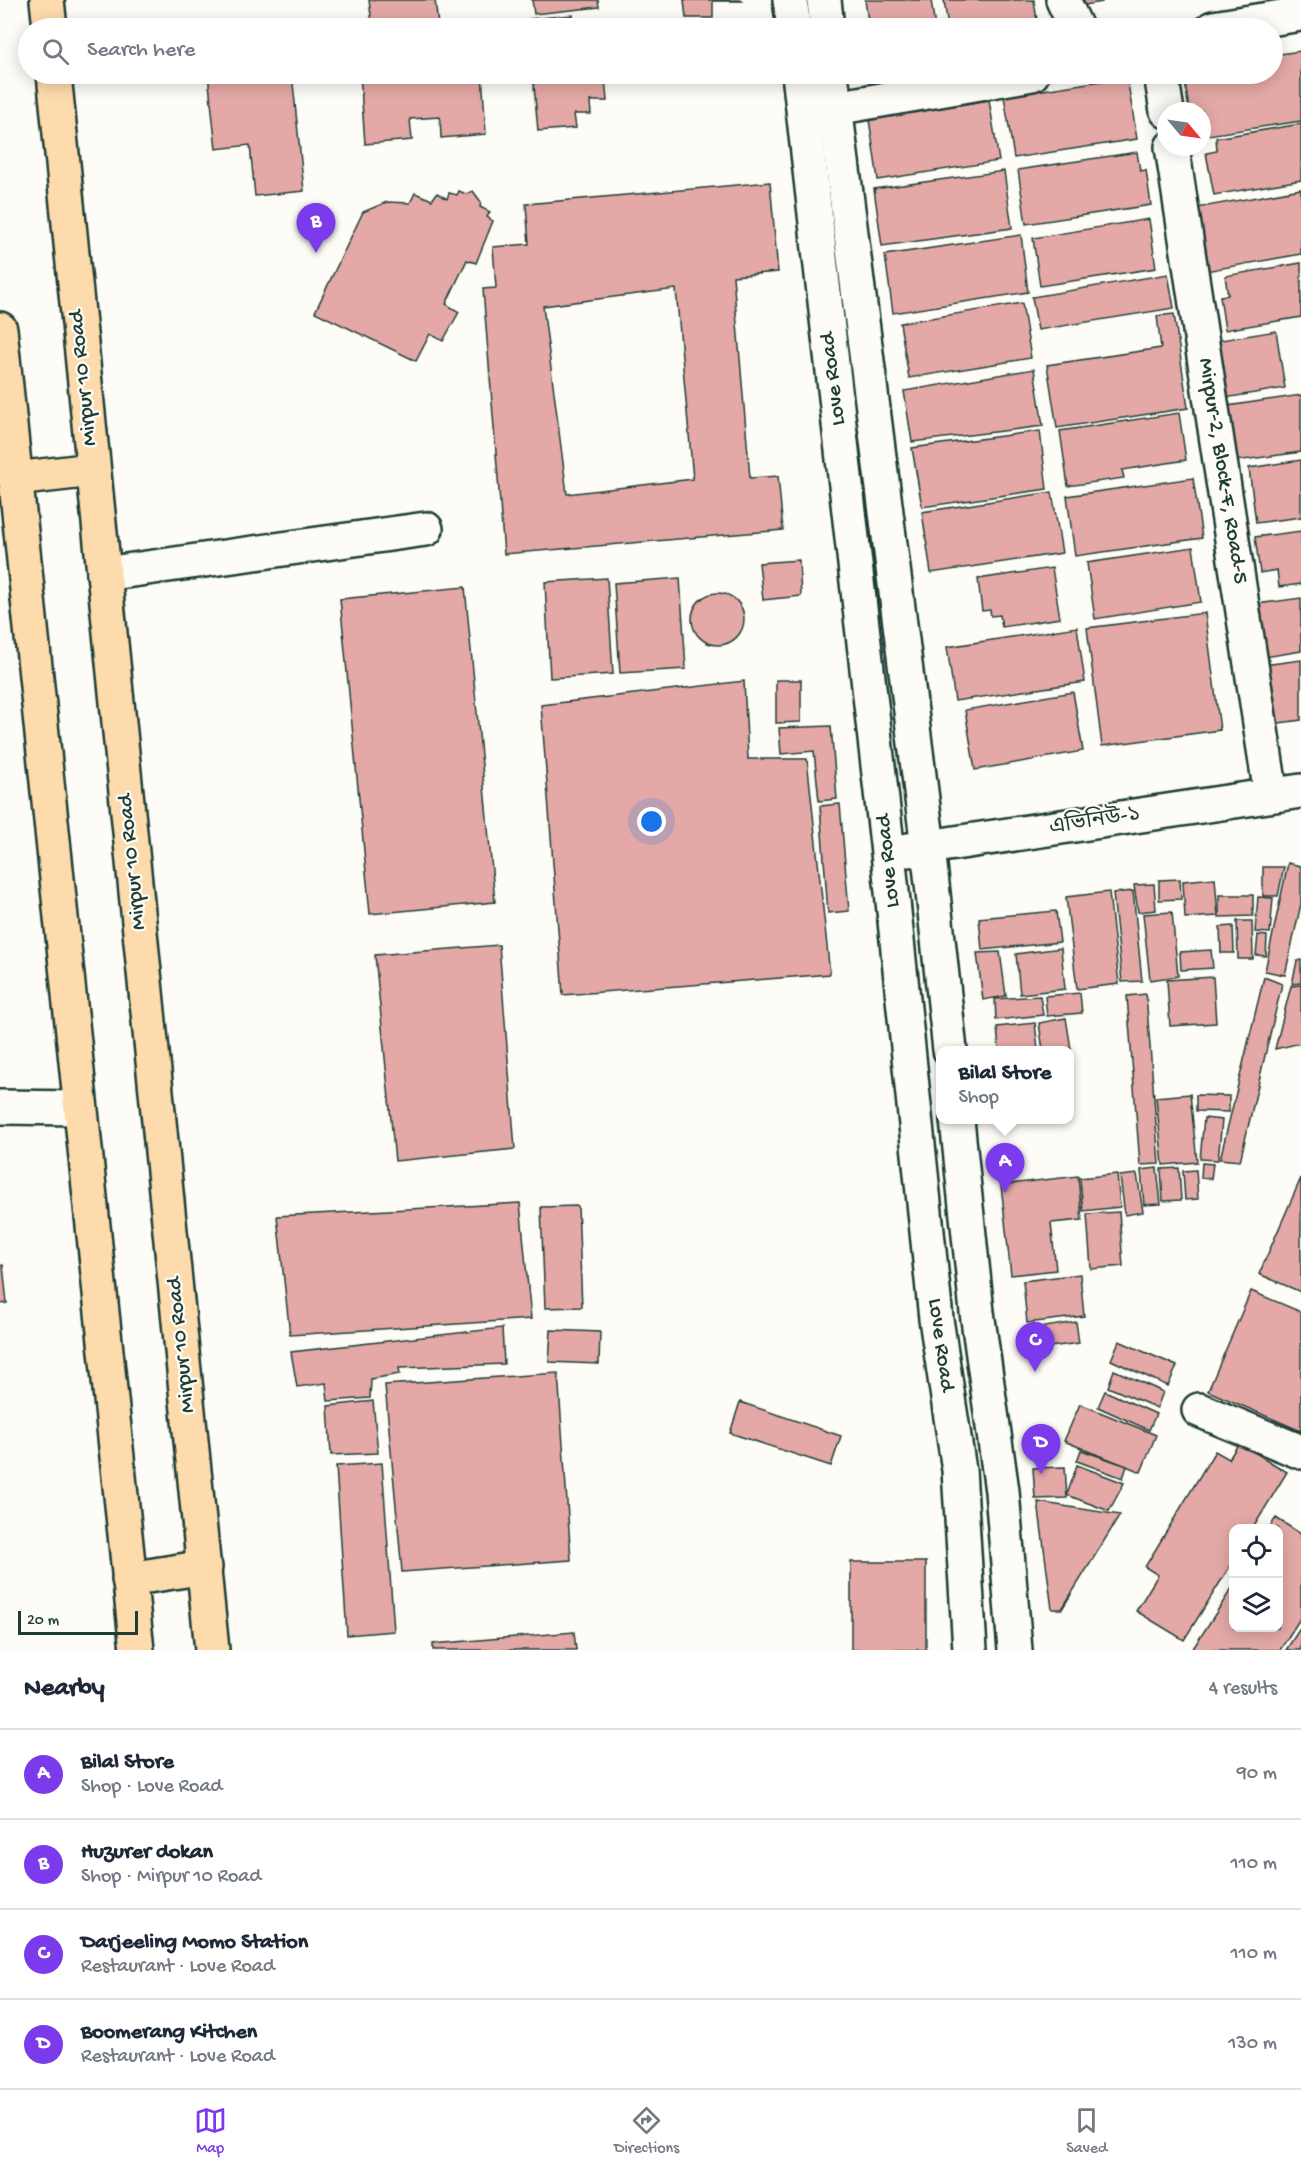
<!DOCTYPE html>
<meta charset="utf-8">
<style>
:root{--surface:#fff;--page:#f6f6f7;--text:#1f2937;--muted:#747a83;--line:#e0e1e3;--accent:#7c3aed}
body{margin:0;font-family:"Gochi Hand","Noto Sans Bengali",sans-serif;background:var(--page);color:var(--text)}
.controls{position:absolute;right:18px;bottom:18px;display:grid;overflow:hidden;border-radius:12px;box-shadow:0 3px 15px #0003}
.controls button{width:54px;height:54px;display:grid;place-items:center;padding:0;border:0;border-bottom:2px solid var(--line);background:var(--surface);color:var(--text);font:30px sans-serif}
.compass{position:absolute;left:1157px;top:102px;width:54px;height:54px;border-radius:50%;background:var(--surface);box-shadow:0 3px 15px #0003;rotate:119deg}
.scale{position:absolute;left:18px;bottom:15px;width:120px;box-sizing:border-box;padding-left:6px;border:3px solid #1f3d34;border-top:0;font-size:16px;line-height:21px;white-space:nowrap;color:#1f3d34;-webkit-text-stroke:4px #fdfcf7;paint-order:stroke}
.you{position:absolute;left:652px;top:822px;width:21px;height:21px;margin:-15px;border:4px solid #fff;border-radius:50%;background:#1a73e8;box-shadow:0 0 0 9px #1a73e833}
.badge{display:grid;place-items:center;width:39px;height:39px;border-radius:50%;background:var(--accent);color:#fff;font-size:20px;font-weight:700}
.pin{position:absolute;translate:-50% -50px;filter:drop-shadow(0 2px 3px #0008)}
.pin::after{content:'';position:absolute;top:32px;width:21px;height:18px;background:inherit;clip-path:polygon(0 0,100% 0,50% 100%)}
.popup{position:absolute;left:936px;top:1046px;width:138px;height:78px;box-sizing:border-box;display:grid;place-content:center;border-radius:12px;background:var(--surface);filter:drop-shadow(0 2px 4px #0005);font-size:20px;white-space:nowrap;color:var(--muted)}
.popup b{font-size:22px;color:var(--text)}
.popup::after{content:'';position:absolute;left:50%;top:100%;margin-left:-12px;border:12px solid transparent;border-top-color:var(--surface)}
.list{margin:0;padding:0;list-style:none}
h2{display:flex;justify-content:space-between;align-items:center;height:78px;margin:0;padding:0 24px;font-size:26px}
h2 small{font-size:20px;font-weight:400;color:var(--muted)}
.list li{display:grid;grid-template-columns:39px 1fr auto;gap:18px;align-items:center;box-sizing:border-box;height:90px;padding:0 24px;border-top:2px solid var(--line)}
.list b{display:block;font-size:22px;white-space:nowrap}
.list p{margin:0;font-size:20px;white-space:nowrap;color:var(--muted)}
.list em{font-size:20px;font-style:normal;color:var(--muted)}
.icon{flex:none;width:33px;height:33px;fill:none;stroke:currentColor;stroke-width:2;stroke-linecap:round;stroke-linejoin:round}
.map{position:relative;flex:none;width:1301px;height:1650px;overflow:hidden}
.search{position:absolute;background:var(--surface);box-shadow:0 3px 15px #0003;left:18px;right:18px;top:18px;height:66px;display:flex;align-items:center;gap:15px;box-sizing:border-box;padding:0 21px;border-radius:33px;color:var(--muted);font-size:22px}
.sheet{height:438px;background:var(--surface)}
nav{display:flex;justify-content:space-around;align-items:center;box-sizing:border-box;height:84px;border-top:2px solid var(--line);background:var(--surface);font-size:16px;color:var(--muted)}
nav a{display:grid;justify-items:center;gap:3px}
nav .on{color:var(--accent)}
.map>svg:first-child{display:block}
</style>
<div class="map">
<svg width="1301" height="1650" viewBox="0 0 1301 1650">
<rect width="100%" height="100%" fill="#fdfcf7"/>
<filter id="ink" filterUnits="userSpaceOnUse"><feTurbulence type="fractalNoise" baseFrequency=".0167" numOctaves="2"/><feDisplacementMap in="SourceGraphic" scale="12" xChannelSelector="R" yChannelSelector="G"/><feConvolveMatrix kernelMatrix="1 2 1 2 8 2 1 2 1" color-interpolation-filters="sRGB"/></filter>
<g filter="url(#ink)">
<g fill="#e4a9a6" stroke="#1f3d34" stroke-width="1.5" fill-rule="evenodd">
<polygon points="369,0 435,0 438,25 399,28 398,20 372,23"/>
<polygon points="532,0 598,0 599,7 534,14"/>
<polygon points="684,0 741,0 742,1 713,1 713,18 686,18"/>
<polygon points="865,0 931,0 935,28 869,28"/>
<polygon points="944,0 1034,0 1038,28 948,28"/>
<polygon points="1078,0 1102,0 1102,2 1079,6"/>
<polygon points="573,15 575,28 529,28 529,19"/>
<polygon points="1301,51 1301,121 1202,136 1202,111 1189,111 1184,74 1272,74 1272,55"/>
<polygon points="208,74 292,74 304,191 255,196 250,145 216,149"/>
<polygon points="360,74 404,74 405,76 433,74 482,74 486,134 441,138 440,117 410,119 412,140 365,144"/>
<polygon points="533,74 596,74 596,79 605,78 607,101 590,101 591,114 574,114 576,128 538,131"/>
<polygon points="876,74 942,74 878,84"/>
<polygon points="1127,77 1137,139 1014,158 1004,96"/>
<polygon points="989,100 999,161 878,180 869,119"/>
<polygon points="1301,124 1301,180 1214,195 1206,153 1217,151 1216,138"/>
<polygon points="1137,152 1140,171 1146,170 1151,205 1026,224 1018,170"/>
<polygon points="1004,171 1012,228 882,246 874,189"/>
<path d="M770,182L778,272L733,276L750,478L778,476L783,530L504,554L483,289L496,288L493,247L529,244L526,204ZM676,289L693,479L567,494L543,306Z"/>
<polygon points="1301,189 1301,254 1206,271 1196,208"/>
<polygon points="459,191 466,194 473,191 481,202 480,207 490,212 487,217 493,221 476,263 467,260 446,304 459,312 443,341 430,334 416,361 315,312 363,212 387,202 410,203 415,193 432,200 437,193 447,199 449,193 457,195"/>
<polygon points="1149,219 1156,268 1040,286 1033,238"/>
<polygon points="1021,235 1028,292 893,313 885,255"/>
<polygon points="1301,263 1301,317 1225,330 1220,296 1228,295 1225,276"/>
<polygon points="1168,274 1174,308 1038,330 1032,297"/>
<polygon points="1022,303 1031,358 909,378 900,323"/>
<polygon points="1174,314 1188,408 1057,428 1047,365 1161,348 1157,316"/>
<polygon points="1276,331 1285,388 1225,398 1215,341"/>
<polygon points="1034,369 1043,426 912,442 904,391"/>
<polygon points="1301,395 1301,452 1236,461 1228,406"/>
<polygon points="1179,413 1186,460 1122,470 1124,478 1068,486 1060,431"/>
<polygon points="1040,431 1047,489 922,507 912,448"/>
<polygon points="1301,460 1301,517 1256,523 1249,468"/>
<polygon points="1193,478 1202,538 1075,556 1067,496"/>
<polygon points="1052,492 1062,553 931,573 922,512"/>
<polygon points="1301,531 1301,584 1279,587 1277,570 1260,573 1255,537"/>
<polygon points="1193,547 1201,602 1095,619 1087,563"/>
<polygon points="799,560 801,596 763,600 759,563"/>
<polygon points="1052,568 1060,618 1002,627 1000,615 991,616 990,610 982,611 978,579"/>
<polygon points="607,578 613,674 550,678 545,582"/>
<polygon points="680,578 686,669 620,673 614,583"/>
<polygon points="465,587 495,902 370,914 340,599"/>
<circle cx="718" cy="619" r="26"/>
<polygon points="1301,598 1301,651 1265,657 1257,604"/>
<polygon points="1205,613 1220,730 1102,746 1087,628"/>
<polygon points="1077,627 1085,682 955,701 947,647"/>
<polygon points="1301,660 1301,720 1272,724 1264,665"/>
<polygon points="776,680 801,680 801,722 776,723"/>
<polygon points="744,681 748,759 807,759 830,974 563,995 541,705"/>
<polygon points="1073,692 1083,751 975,770 965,710"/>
<polygon points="831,726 837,799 819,801 814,751 781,754 779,728"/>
<polygon points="840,804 849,911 828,913 820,806"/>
<polygon points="1288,863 1301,866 1301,904 1285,975 1265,971"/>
<polygon points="1263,867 1284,867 1278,896 1263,896"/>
<polygon points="1215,878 1218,916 1185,918 1183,881"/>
<polygon points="1180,879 1181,899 1159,900 1159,880"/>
<polygon points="1154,884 1156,910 1138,912 1134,885"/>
<polygon points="1133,891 1142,981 1122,982 1113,893"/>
<polygon points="1109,892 1119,984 1077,989 1066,897"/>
<polygon points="1219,895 1253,895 1253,916 1219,917"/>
<polygon points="1258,897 1273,898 1270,933 1255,932"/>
<polygon points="1056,911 1060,942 982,950 979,918"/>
<polygon points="1172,912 1178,976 1150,980 1143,914"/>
<polygon points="1237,921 1252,921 1253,959 1238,959"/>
<polygon points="1233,926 1234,953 1221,953 1220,927"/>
<polygon points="1258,935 1267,936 1266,956 1256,955"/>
<polygon points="499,945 515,1149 395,1161 375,955"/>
<polygon points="1061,948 1065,989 1020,994 1016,954"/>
<polygon points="1211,950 1213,968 1181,970 1180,952"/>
<polygon points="1000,952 1006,996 983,1000 977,953"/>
<polygon points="1301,960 1301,983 1292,984 1297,961"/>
<polygon points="1213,977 1216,1023 1170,1026 1167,980"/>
<polygon points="1264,977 1282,984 1240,1161 1220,1159"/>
<polygon points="1301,985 1301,1043 1275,1049 1291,986"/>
<polygon points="1080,993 1082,1013 1047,1016 1045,996"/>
<polygon points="1146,994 1159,1164 1140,1165 1127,996"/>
<polygon points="1040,996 1043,1015 996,1020 995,999"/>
<polygon points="1066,1018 1071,1049 1043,1050 1039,1023"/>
<polygon points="1035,1023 1038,1050 999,1050 997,1027"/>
<polygon points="1190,1094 1197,1162 1163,1165 1156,1097"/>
<polygon points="1196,1095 1229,1096 1229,1112 1196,1111"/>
<polygon points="1204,1118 1222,1120 1218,1160 1200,1159"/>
<polygon points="1202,1163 1213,1164 1211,1179 1201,1178"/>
<polygon points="1157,1168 1161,1204 1144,1205 1141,1170"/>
<polygon points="1179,1168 1181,1200 1163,1201 1161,1169"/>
<polygon points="1196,1170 1198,1199 1185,1200 1183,1171"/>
<polygon points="1117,1174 1120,1207 1083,1211 1080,1178"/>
<polygon points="1137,1174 1143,1212 1125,1215 1120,1176"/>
<polygon points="1078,1176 1082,1220 1051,1223 1056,1270 1011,1275 1001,1185"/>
<polygon points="1301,1178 1301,1292 1259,1274"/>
<polygon points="520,1203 531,1319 290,1335 277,1216"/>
<polygon points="578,1206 582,1307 545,1308 541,1207"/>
<polygon points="1119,1212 1123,1266 1091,1269 1087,1214"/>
<polygon points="3,1265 7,1303 0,1304 0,1266"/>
<polygon points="1080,1274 1084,1316 1027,1323 1023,1281"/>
<polygon points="1251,1291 1301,1312 1301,1431 1208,1391"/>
<polygon points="1076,1322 1079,1343 1035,1349 1032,1329"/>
<polygon points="502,1328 504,1364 399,1368 400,1374 371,1379 370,1398 328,1401 326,1383 297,1387 291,1352"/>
<polygon points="551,1330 600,1332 599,1364 549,1362"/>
<polygon points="1119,1341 1177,1366 1168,1386 1111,1360"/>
<polygon points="1114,1370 1163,1392 1157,1408 1108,1387"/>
<polygon points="558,1373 571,1560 402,1572 385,1385"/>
<polygon points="1105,1391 1156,1414 1149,1430 1098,1407"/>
<polygon points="373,1401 378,1453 331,1455 328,1406"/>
<polygon points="740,1402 841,1436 831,1466 730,1433"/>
<polygon points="1080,1404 1156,1435 1141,1472 1064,1441"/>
<polygon points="1239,1443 1287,1472 1253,1528 1234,1528 1234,1560 1184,1640 1136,1611 1158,1575 1145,1567 1215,1451 1229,1459"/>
<polygon points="1081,1450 1127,1466 1123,1478 1077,1461"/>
<polygon points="382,1463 394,1631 347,1635 336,1466"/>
<polygon points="1077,1465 1124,1483 1109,1511 1067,1495"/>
<polygon points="1065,1467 1067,1498 1035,1499 1033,1468"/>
<polygon points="1038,1502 1120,1515 1062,1609 1052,1609"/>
<polygon points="1276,1518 1301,1534 1301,1617 1280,1650 1192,1650 1234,1585 1234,1628 1278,1628 1278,1528 1269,1528"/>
<rect x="851" y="1562" width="75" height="88"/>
<polygon points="1299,1630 1301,1631 1301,1650 1286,1650"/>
<polygon points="574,1632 576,1650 433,1650 433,1644"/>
</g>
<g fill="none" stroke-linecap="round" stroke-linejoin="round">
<defs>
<g id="minor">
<polyline points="790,0 794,28"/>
<polyline points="824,0 827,28"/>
<polyline points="1063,0 1076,28"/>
<polyline points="1213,28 1301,14"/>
<polyline points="799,74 888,853 936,1319 959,1470 970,1650"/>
<polyline points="831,74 928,847 950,1050"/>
<polyline points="1161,74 1167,111"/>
<polyline points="835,108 1032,74"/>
<polyline points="1172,147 1271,795"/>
<polyline points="104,574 426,529"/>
<polyline points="908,850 1301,791"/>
<polyline points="0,1107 79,1108"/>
<polyline points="957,1120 977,1312 1002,1491 1015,1650"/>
<polyline points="1199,1410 1301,1452"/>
</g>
<g id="major">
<polyline points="47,0 50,28"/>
<polyline points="54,74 212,1650"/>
<polyline points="0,329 137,1650"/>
<polyline points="15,479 93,470"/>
<polyline points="129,1579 205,1567"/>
</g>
</defs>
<use href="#minor" stroke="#1f3d34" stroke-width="38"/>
<use href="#major" stroke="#1f3d34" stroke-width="38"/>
<use href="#minor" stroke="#fdfcf7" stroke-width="33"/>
<use href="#major" stroke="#fedbac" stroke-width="33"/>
</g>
</g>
<g text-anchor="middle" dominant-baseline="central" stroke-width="4.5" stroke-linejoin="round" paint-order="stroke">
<g font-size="22" fill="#1f3d34" stroke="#fdfcf7">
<text transform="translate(84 378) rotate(-96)">Mirpur 10 Road</text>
<text transform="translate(834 379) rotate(-97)">Love Road</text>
<text transform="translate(1222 471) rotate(81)">Mirpur-2, Block-F, Road-5</text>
<text transform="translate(1095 822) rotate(-9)">এভিনিউ-১</text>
<text transform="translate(889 861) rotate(-96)">Love Road</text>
<text transform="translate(133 862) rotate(-96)">Mirpur 10 Road</text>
<text transform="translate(182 1345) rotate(-96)">Mirpur 10 Road</text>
<text transform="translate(940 1345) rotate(82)">Love Road</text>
</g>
</g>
</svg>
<div class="controls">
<button><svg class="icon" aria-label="locate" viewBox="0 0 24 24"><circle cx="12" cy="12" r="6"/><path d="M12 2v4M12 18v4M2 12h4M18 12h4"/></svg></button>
<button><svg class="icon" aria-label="layers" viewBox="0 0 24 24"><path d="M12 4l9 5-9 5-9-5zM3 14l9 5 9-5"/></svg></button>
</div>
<svg class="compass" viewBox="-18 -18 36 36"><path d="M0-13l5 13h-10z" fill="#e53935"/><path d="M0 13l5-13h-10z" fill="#747a83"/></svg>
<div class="scale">20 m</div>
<div class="you"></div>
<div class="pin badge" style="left:1005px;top:1193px">A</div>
<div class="popup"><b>Bilal Store</b>Shop</div>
<div class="pin badge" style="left:316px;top:253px">B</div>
<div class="pin badge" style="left:1035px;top:1372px">C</div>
<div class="pin badge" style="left:1041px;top:1474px">D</div>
<div class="search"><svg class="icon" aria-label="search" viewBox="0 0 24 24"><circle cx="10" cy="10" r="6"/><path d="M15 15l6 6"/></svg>Search here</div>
</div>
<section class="sheet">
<h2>Nearby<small>4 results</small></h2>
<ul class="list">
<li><span class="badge">A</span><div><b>Bilal Store</b><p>Shop · Love Road</p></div><em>90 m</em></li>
<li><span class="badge">B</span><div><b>Huzurer dokan</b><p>Shop · Mirpur 10 Road</p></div><em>110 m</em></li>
<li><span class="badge">C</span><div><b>Darjeeling Momo Station</b><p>Restaurant · Love Road</p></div><em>110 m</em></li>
<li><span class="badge">D</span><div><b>Boomerang Kitchen</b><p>Restaurant · Love Road</p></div><em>130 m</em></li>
</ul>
</section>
<nav>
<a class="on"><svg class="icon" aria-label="map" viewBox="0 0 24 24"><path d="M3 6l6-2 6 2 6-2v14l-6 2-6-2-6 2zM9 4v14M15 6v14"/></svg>Map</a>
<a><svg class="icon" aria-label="directions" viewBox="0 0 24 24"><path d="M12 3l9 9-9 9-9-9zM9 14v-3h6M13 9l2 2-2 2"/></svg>Directions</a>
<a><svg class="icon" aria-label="saved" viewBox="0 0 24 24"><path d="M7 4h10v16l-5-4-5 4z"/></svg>Saved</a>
</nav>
